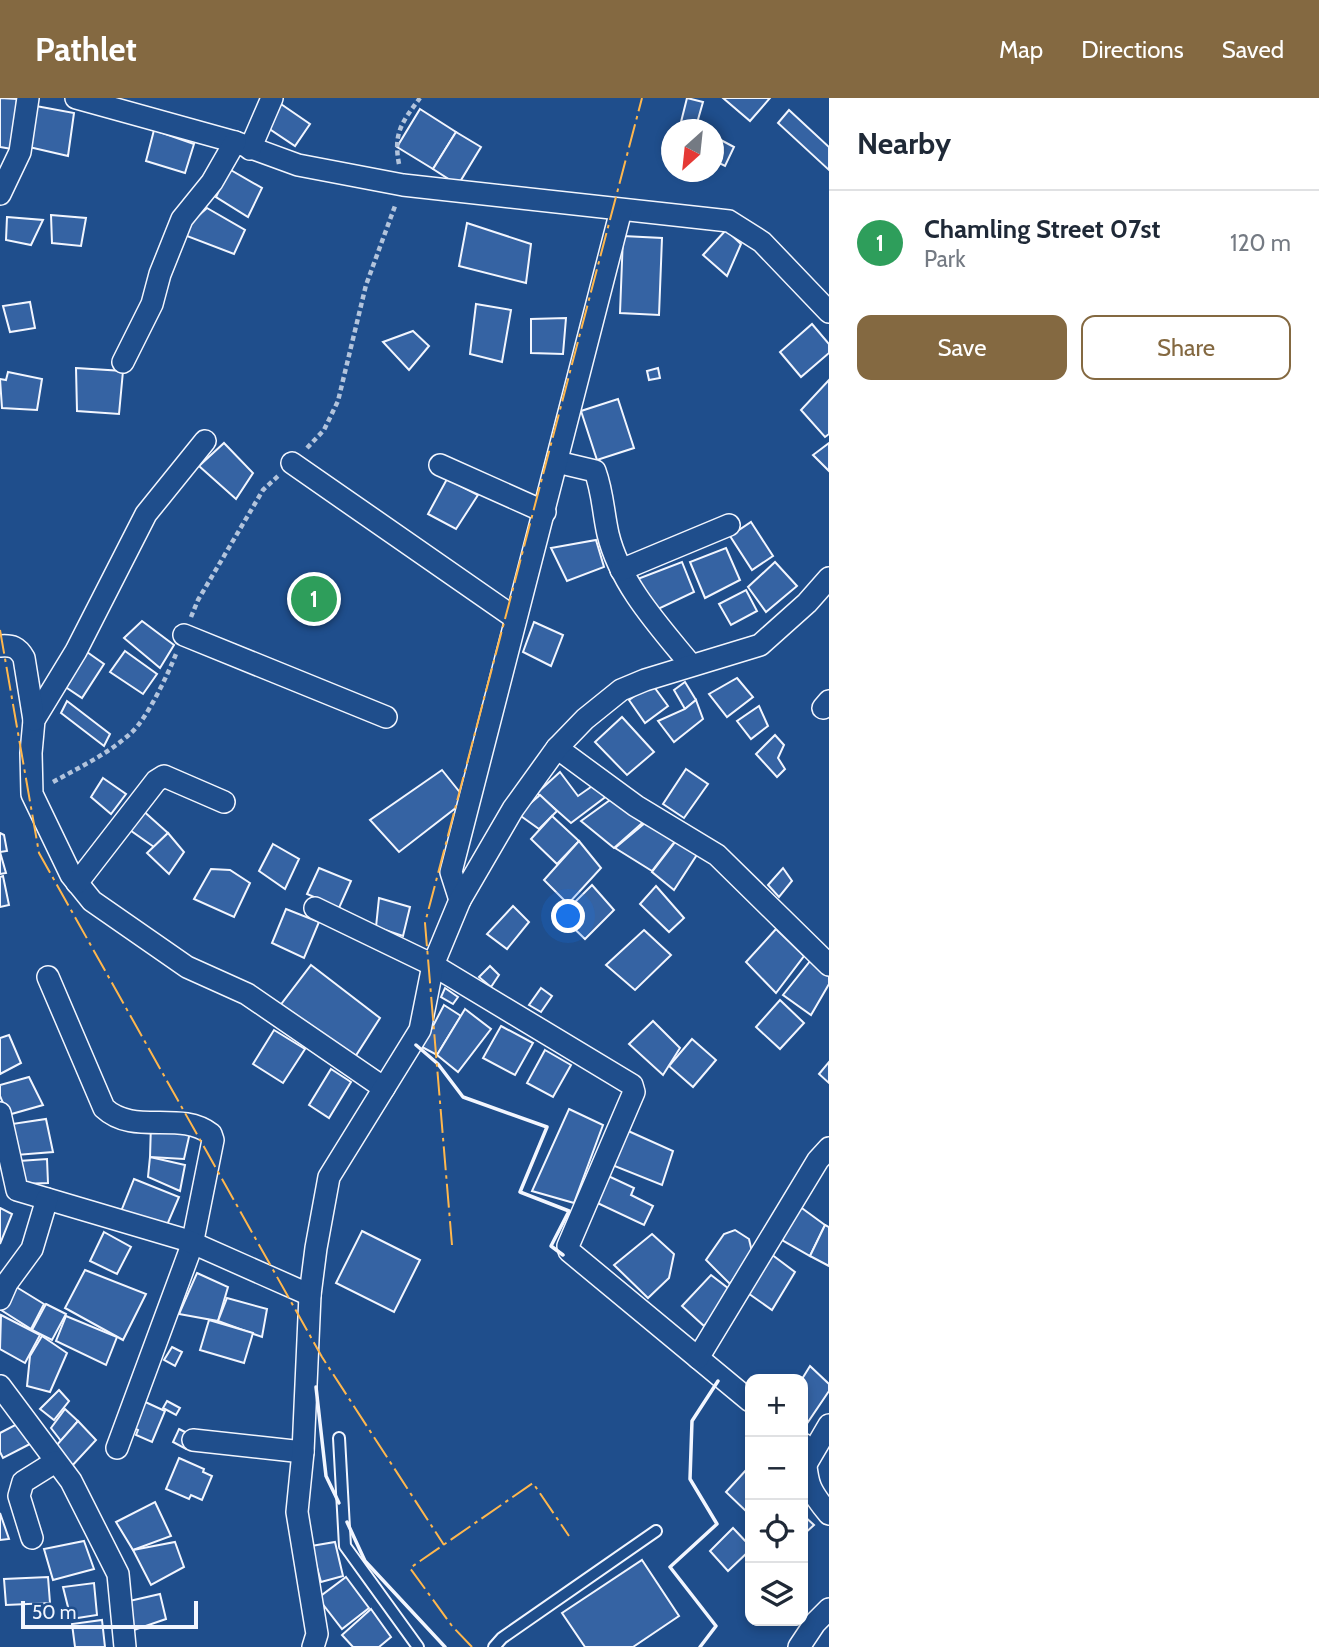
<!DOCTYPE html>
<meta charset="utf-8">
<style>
:root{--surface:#fff;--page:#f6f6f7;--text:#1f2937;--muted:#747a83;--line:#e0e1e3;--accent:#846941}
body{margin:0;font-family:Cabin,sans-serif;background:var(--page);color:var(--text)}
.controls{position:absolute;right:21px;bottom:21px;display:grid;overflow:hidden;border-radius:14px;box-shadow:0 4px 10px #0003}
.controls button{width:63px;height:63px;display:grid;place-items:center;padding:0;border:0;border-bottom:2px solid var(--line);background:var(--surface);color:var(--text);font:35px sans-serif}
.compass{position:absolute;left:661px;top:21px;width:63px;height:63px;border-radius:50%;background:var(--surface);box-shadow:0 4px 10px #0003;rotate:207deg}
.scale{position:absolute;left:21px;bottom:18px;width:177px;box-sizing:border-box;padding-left:7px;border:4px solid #f2f6ff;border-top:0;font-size:19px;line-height:24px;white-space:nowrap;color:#f2f6ff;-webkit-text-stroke:5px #1f4e8c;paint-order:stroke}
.you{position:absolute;left:569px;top:819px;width:24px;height:24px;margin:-18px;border:5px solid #fff;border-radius:50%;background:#1a73e8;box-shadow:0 0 0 10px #1a73e833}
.badge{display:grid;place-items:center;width:46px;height:46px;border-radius:50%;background:var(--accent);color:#fff;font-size:23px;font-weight:700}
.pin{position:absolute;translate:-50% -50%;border:4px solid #fff;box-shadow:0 2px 7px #0006}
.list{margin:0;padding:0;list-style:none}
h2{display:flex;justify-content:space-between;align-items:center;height:91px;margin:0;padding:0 28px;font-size:30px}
h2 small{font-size:23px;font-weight:400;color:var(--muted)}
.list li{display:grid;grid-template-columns:46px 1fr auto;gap:21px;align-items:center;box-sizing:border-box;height:105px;padding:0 28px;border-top:2px solid var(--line)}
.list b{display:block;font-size:26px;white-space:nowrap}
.list p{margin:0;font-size:23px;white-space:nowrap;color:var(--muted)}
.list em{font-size:23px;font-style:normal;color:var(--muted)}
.actions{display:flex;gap:14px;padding:21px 28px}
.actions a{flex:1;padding:16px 0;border:2px solid var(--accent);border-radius:14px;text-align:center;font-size:24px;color:var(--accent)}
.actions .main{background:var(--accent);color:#fff}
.icon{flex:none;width:38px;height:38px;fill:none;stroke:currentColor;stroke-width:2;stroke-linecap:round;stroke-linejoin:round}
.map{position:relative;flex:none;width:829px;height:1549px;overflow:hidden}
header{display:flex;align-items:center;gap:42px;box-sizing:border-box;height:98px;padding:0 35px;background:var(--accent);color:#fff}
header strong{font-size:33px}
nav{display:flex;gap:38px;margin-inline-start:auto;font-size:24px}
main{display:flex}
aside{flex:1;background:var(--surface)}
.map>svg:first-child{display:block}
</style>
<header>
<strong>Pathlet</strong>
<nav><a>Map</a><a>Directions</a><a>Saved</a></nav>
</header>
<main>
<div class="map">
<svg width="829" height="1549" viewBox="0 0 829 1549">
<rect width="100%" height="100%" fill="#1f4e8c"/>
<g fill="#3563a3" stroke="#f2f6ff" stroke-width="2">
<polygon points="0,0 17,1 12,51 0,49"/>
<polygon points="687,0 703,4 695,32 679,32"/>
<polygon points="723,0 770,0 750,23"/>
<polygon points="278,4 310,26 295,48 262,26"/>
<polygon points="36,8 74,15 68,58 29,49"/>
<polygon points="420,11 456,34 433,71 397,49"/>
<polygon points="789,12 829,49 829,72 778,25"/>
<polygon points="154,32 194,46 185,75 146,63"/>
<polygon points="456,34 481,49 458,87 433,71"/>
<polygon points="719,41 734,49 725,68 713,62 713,52"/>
<polygon points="229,71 262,90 248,119 216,99"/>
<polygon points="207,110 245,132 234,156 179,135"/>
<polygon points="51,117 86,120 81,148 52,145"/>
<polygon points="7,119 43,122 31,147 6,142"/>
<polygon points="467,125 531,146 526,185 459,168"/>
<polygon points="726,132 741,146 727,178 703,157"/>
<polygon points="623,138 662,140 659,217 620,215"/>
<polygon points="30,204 35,230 10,234 3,208"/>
<polygon points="476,206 511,212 502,264 470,256"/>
<polygon points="566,220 563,256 531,255 531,221"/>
<polygon points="812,226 829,246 829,255 801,279 780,254"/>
<polygon points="413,233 429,248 409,272 383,244"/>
<polygon points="76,270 123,273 119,316 77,313"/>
<polygon points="658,270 660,280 649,282 647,273"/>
<polygon points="8,274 42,281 37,312 2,310 0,281 6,282"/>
<polygon points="829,282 829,336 825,339 801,312"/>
<polygon points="618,301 634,350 597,362 581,313"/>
<polygon points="224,345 253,375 236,401 199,368"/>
<polygon points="829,345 829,373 813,357"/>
<polygon points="447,381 478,397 456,431 428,416"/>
<polygon points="751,424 773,458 752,472 730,438"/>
<polygon points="596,442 604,469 567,483 551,450"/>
<polygon points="726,450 740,482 705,500 690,464"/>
<polygon points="682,464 694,494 656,512 635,482"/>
<polygon points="775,464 797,488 766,514 748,489"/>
<polygon points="746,492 757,513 731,527 719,506"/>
<polygon points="142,523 174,547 160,570 124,540"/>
<polygon points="534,524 563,537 551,568 523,554"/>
<polygon points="125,553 157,576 143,596 110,574"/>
<polygon points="87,554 104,566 82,600 64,588"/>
<polygon points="737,580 753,599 727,619 709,596"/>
<polygon points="685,584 696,602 685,611 674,592"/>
<polygon points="652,586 668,608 645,625 629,602"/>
<polygon points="696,602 703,621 674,644 658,623 685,611"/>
<polygon points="67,603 110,636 104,648 61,615"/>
<polygon points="759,608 768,628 751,641 737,623"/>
<polygon points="622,619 654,654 627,677 595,644"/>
<polygon points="775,637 784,647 778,660 785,671 777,679 756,656"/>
<polygon points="686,671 708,686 684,720 663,706"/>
<polygon points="442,672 466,702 399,754 370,722"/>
<polygon points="560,674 578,698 598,684 608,697 571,725 537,695"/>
<polygon points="103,680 126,696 111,716 91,699"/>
<polygon points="540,697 557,713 539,731 518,716"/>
<polygon points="617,697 649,719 614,750 581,723"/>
<polygon points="140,710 168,735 154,749 127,730"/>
<polygon points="552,718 579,743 557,766 531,741"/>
<polygon points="651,720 679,738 652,773 615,750"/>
<polygon points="0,735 4,737 7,753 0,754"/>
<polygon points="168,735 184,754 169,776 147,755"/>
<polygon points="679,739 700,752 674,792 652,774"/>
<polygon points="579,743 601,770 568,806 544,782"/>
<polygon points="273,746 299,761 285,791 259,773"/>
<polygon points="0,754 6,775 0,776"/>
<polygon points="319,770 351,783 339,810 307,796"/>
<polygon points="783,770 792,783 779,799 768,787"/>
<polygon points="211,771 230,772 250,785 234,819 194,801"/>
<polygon points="3,778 9,807 0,809 0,779"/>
<polygon points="592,787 614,812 585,841 561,818"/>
<polygon points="656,788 684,820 669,834 640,806"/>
<polygon points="379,800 410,809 403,838 376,829"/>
<polygon points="513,808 529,824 507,851 487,836"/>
<polygon points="286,811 319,824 304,860 272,845"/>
<polygon points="776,831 804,858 776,895 746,864"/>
<polygon points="644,832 671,857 635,892 606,867"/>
<polygon points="811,862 829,878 829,886 811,917 783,897"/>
<polygon points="311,867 380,920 355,959 279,909"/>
<polygon points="490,868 499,877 491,889 479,879"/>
<polygon points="445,890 458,899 453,906 441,899"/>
<polygon points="541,890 552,898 541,914 529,907"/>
<polygon points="780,902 804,925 780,951 756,929"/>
<polygon points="444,907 461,918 437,957 422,949"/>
<polygon points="465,911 491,931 458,974 437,957"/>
<polygon points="653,923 680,950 663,977 629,946"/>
<polygon points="501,928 533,945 515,977 483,960"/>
<polygon points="274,932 305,951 283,985 253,966"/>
<polygon points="9,937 21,965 0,976 0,940"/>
<polygon points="692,941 716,962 693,989 669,968"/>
<polygon points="545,952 571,967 553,999 527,985"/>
<polygon points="829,964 829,985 819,976"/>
<polygon points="331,971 351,984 329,1020 309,1007"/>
<polygon points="29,979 43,1007 8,1017 0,998 0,987"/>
<polygon points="569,1011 603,1027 574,1105 532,1093"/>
<polygon points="46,1021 53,1054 16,1057 12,1026"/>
<polygon points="151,1026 191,1030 184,1061 150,1059"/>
<polygon points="626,1032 673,1053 662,1087 612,1067"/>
<polygon points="150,1059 185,1067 180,1093 148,1079"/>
<polygon points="47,1061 48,1085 22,1086 19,1063"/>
<polygon points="604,1076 634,1090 631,1097 653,1108 644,1127 591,1102"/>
<polygon points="134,1081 179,1099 164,1134 120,1116"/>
<polygon points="799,1108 825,1127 810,1158 782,1142"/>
<polygon points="0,1110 12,1116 0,1146"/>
<polygon points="825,1127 829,1129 829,1168 810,1158"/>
<polygon points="735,1132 749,1141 752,1154 730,1186 706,1162 724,1136"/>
<polygon points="362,1133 420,1162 394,1214 336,1185"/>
<polygon points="104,1134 131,1149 117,1176 90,1163"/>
<polygon points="652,1136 674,1156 669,1180 648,1200 614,1167"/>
<polygon points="771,1156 795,1174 772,1212 745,1193"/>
<polygon points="85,1172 146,1196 123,1242 65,1210"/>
<polygon points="197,1175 228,1189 218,1223 179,1216"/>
<polygon points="711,1177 733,1194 704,1228 682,1208"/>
<polygon points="13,1187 44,1206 31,1231 1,1212"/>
<polygon points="227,1200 267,1211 262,1239 218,1223"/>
<polygon points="46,1206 66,1216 52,1242 32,1232"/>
<polygon points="1,1217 40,1237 25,1265 0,1251"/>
<polygon points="66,1218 117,1239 106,1267 56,1243"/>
<polygon points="209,1222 253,1235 244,1265 200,1252"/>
<polygon points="42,1238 67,1255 50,1294 27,1288 30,1258"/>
<polygon points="172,1249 182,1254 175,1268 164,1262"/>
<polygon points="810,1268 829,1286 829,1293 806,1327 803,1323 802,1281"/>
<polygon points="59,1292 69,1303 54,1322 40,1311"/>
<polygon points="141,1302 165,1313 152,1344 136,1337 138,1332 130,1328"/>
<polygon points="167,1303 180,1310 176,1317 163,1310"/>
<polygon points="65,1311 78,1323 61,1343 51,1330"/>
<polygon points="78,1323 96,1342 71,1369 55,1349"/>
<polygon points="19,1325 30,1346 3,1360 0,1354 0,1335"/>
<polygon points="179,1331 193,1338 186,1351 173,1344"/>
<polygon points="179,1360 204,1371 203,1374 212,1378 202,1402 191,1397 189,1401 166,1391"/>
<polygon points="747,1371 750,1374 750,1417 726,1394"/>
<polygon points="155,1404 171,1438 133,1452 116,1424"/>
<polygon points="0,1415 9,1441 0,1442"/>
<polygon points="803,1417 814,1427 803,1437"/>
<polygon points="733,1430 750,1448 750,1452 728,1473 710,1453"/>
<polygon points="84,1443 94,1471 53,1482 44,1451"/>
<polygon points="175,1444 184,1469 151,1487 133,1452"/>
<polygon points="335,1444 343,1478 321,1484 311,1448"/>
<polygon points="642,1462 679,1518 633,1549 585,1549 562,1515"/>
<polygon points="48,1479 50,1505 6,1507 4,1481"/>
<polygon points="346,1479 369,1510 342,1531 318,1500"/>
<polygon points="94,1485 97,1517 71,1521 63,1489"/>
<polygon points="160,1496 166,1521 134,1532 125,1504"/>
<polygon points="371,1511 391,1539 379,1549 353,1549 342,1537"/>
<polygon points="102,1522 105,1549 75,1549 72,1526"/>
</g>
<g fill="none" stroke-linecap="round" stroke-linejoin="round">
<defs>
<g id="service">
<polyline points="339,1340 345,1448 418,1549"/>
<polyline points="494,1549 502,1540 656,1433"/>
</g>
<g id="minor">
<polyline points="76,0 235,44 298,67 403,87 729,123 762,144 829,214"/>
<polyline points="250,51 272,0"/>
<polyline points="0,96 20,54 28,0"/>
<polyline points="123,264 152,206 160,176 182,121 212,84 235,44"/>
<polyline points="205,343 146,416 76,553 34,622 31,655 32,696 71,777 92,803 187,869 247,896 384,990"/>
<path d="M557,364L595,373C603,395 603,414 608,436C620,486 659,528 691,567"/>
<polyline points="292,365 515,520"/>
<polyline points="440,367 545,414"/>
<polyline points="621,472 729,427"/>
<polyline points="184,537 386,619"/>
<path d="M0,548C12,547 18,549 24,560L34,622"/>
<polyline points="823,610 829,603"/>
<polyline points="557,650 636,708 717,757 829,867"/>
<polyline points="77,785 156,683 164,678 224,704"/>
<polyline points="460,802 451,774 621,112"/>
<polyline points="315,810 433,867 632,987 634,994 568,1148 569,1153 750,1303"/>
<path d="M48,879L104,1010C134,1038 180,1012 211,1036L213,1042L192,1147L117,1350"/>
<polyline points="0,1015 17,1092 186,1142 310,1197"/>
<polyline points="0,1201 7,1185 32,1151 47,1101"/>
<polyline points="698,1260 818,1062 829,1050"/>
<polyline points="0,1288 71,1383 118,1476 125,1549"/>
<polyline points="193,1342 303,1354"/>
<path d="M803,1346C809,1383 803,1385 829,1416"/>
<polyline points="805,1368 829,1327"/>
<polyline points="32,1440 19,1398 23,1384 55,1364"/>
<polyline points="313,1549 317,1536 297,1414 303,1354 310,1197 316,1150 329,1079 420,932 433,867 460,802 513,711 557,650 585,621 621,592 645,582 760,547 807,505 829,480"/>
<polyline points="799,1549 815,1525 829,1511"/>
</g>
</defs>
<use href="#service" stroke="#f2f6ff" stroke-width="14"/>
<use href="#minor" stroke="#f2f6ff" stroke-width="24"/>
<g stroke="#b3c4dc" stroke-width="4.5" stroke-dasharray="5 3.5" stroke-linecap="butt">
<path d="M399,66C393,35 402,24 420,0"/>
<polyline points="307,350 324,332 338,303 366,187 395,108"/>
<polyline points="191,519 198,502 263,392 278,378"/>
<path d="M53,684C80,669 108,656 131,635C147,621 168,576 176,556"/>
</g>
<use href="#service" stroke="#1f4e8c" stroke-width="10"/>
<use href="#minor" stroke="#1f4e8c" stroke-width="21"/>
<g stroke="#f2f6ff" stroke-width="3.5">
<polyline points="416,947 438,966 463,999 547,1029 520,1094 569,1113 551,1148 563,1157"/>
<polyline points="316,1289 326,1378 339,1405"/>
<polyline points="347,1424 365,1463 445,1549"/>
<polyline points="700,1549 716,1528 670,1469 717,1426 690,1381 692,1323 718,1283"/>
</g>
<g stroke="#ffb74d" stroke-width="2" stroke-dasharray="24 5 3.5 5" stroke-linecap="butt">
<polyline points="0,532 39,755 322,1259 444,1447"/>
<polyline points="452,1147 425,825 642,0"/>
<polyline points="472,1549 452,1528 410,1470 533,1385 569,1438"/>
</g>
</g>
</svg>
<div class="controls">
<button>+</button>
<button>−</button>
<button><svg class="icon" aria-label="locate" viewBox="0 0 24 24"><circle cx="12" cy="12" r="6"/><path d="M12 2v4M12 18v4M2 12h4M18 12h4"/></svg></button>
<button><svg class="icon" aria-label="layers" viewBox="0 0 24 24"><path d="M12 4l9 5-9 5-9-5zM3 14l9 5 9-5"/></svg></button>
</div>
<svg class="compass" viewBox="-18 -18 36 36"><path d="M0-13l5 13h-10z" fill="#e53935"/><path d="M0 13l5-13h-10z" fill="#747a83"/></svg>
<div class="scale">50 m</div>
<div class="you"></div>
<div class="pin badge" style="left:314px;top:501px;background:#2e9e5b">1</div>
</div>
<aside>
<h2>Nearby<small></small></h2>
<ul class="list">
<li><span class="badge" style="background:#2e9e5b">1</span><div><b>Chamling Street 07st</b><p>Park</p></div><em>120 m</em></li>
</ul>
<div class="actions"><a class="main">Save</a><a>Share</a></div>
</aside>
</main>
